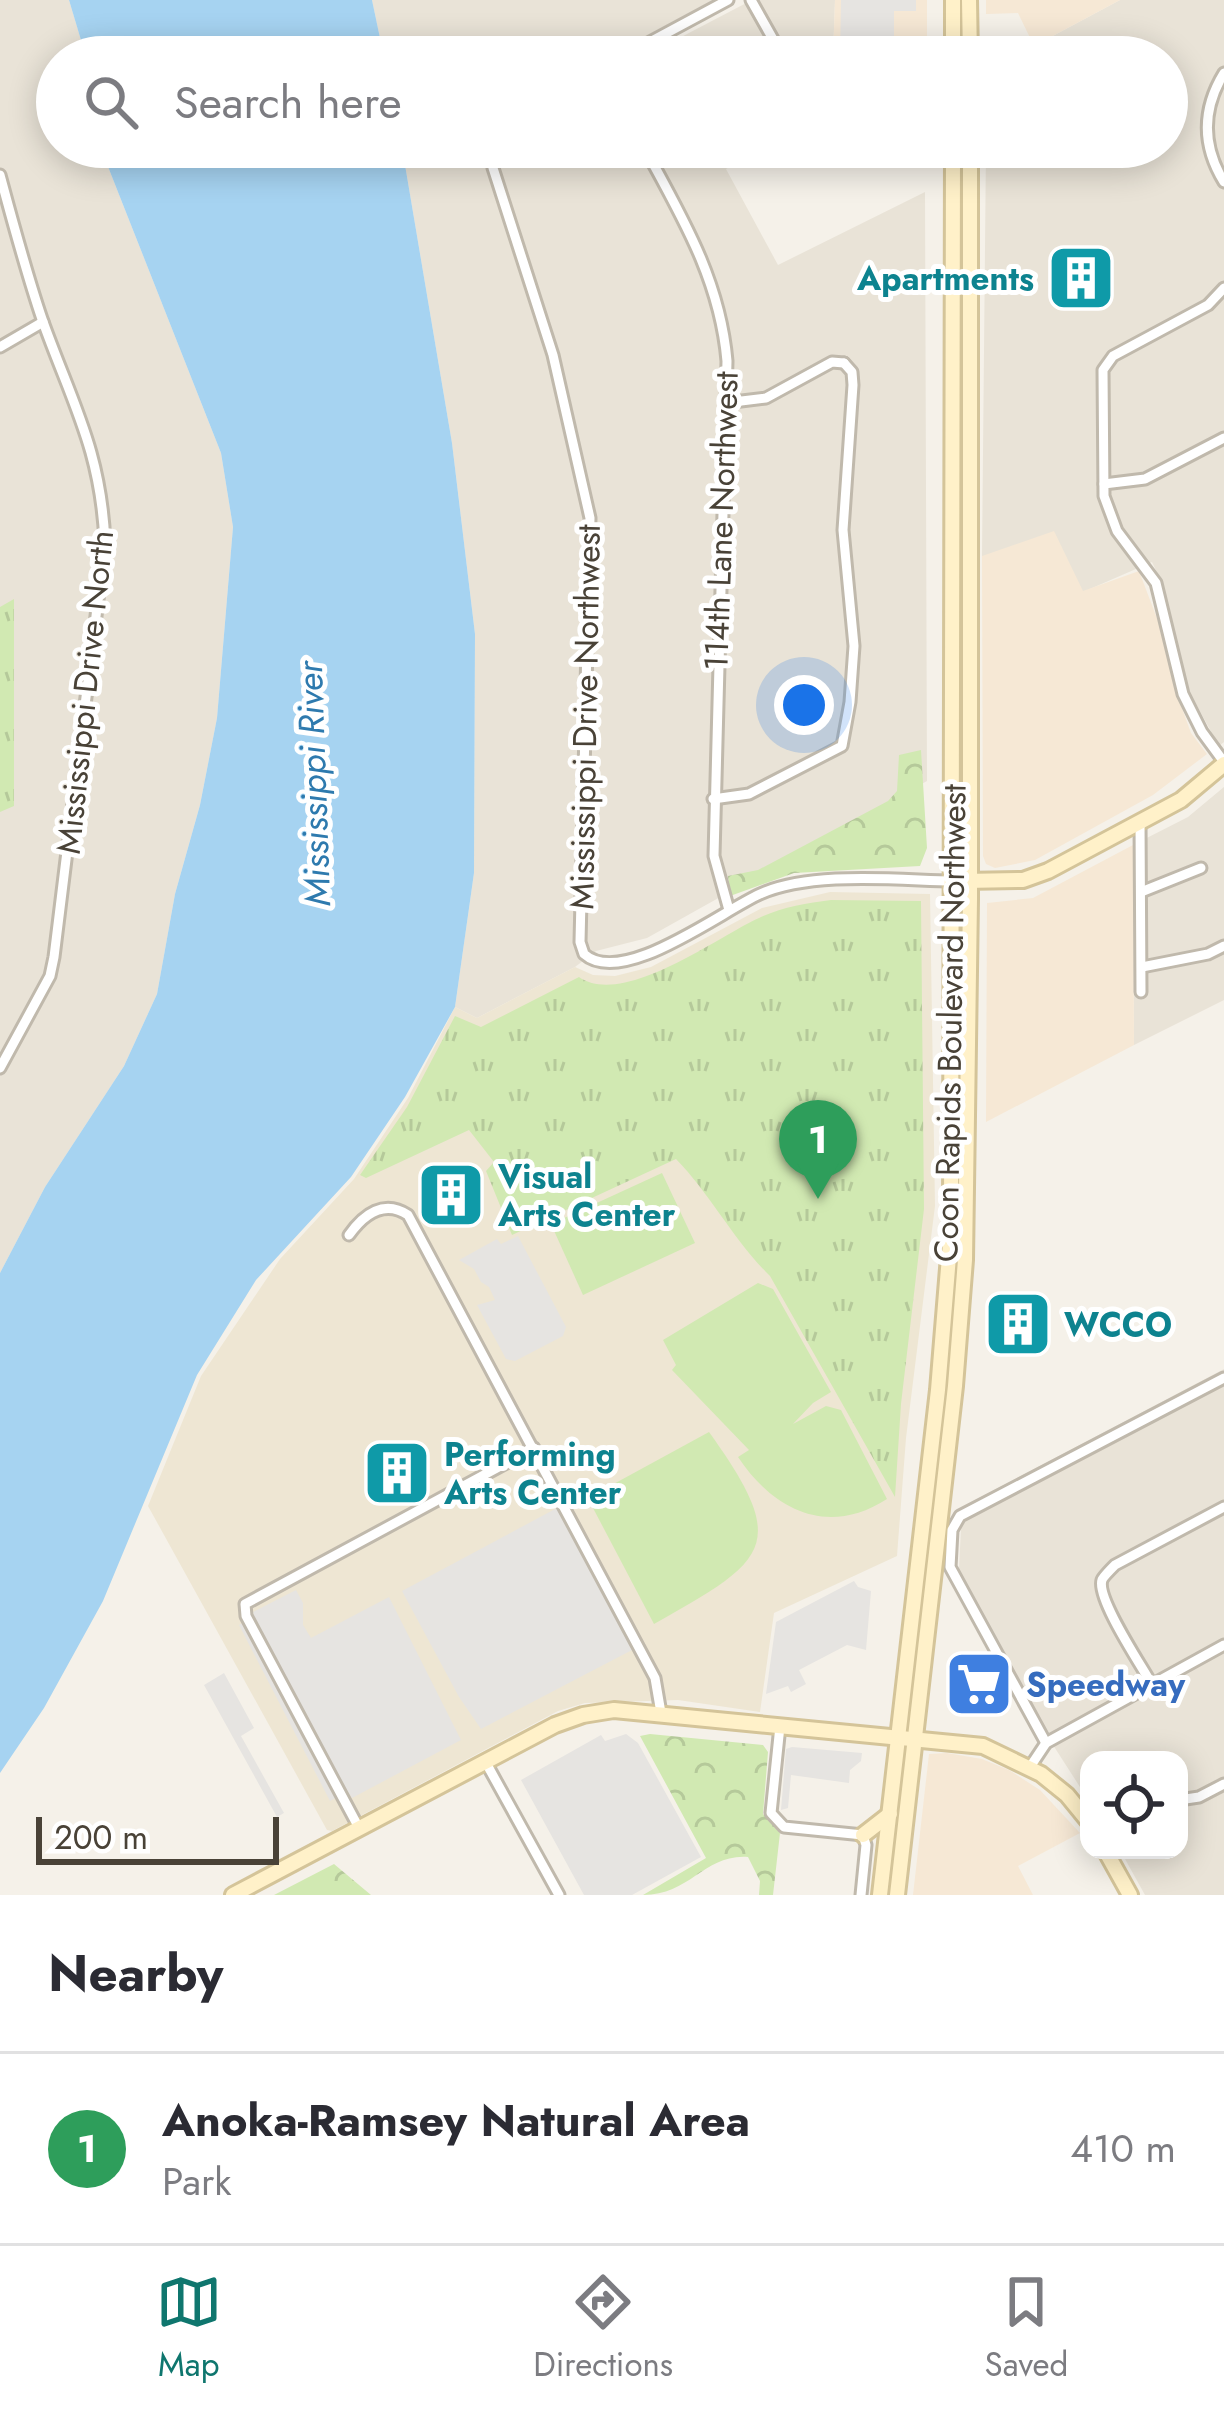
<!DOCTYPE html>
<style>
:root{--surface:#fff;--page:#f2f2f3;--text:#2b2b33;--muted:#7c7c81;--line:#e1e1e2;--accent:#0f766e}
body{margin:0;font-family:Jost,sans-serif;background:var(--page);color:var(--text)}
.controls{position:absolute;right:36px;bottom:36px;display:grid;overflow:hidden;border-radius:24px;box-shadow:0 6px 30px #0003}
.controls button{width:108px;height:108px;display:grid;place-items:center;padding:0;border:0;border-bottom:3px solid var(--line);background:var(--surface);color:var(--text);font:60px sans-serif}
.scale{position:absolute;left:36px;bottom:30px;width:243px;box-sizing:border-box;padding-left:12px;border:6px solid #494237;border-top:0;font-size:33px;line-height:42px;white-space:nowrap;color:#494237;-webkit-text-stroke:9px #fff;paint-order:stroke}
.you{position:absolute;left:804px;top:705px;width:42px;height:42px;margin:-30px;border:9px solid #fff;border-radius:50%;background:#1a73e8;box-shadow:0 0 0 18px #1a73e833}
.badge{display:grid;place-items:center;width:78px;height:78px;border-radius:50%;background:var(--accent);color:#fff;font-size:39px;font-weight:700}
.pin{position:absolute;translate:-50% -99px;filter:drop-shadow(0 3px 6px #0008)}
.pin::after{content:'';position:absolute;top:63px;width:42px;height:36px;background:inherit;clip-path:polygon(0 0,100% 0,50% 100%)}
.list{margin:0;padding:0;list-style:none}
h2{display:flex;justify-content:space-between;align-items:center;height:156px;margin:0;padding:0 48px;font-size:51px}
h2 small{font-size:39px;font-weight:400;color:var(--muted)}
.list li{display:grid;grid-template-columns:78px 1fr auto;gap:36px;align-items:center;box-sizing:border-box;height:192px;padding:0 48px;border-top:3px solid var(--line)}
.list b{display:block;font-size:45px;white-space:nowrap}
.list p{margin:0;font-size:39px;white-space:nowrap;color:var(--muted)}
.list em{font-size:39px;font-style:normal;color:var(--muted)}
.icon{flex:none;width:66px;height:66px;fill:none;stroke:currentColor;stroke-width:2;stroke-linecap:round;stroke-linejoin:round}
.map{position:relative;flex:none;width:1224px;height:1895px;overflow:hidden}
.search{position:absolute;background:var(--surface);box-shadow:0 6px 30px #0003;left:36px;right:36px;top:36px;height:132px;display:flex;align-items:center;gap:30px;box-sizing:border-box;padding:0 42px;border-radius:66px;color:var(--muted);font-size:45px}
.sheet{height:348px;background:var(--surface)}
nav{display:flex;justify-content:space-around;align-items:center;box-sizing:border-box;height:168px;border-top:3px solid var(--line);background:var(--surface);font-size:33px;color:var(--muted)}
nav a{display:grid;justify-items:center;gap:6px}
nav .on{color:var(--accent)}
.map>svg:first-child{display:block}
</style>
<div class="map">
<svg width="1224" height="1895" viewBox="0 0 1224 1895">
<defs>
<pattern id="forest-crowns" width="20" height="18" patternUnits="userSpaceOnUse" patternTransform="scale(3)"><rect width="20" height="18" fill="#d1e9b2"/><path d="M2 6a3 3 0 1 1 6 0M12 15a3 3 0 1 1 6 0" fill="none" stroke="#b5c99a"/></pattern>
<pattern id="park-tufts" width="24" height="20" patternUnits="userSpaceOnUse" patternTransform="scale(3)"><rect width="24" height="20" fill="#d1e9b2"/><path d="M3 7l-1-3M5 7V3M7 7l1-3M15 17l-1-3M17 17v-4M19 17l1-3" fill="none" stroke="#b5c99a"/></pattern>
</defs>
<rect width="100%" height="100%" fill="#f5f1e9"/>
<g fill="#e9e3d7">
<polygon points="0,0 69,0 86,57 57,57 57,147 104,147 103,154 221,453 233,527 217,718 200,805 175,894 157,994 124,1066 45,1187 0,1273"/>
<polygon points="372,0 713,0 607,57 384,57"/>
<polygon points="752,0 835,0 833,57 643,57"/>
<polygon points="1120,0 1224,0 1224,742 1219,746 1190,693 1161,581 1152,562 1083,592 982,556 986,147 1167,147 1167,57 1027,57 1034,46"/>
<polygon points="402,147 766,147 726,169 778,265 925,192 927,781 647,938 596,951 575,967 477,1018 455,1007 474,873 475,634 452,443"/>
<polygon points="1224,787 1224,1000 1134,1045 1133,845 1188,817"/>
<polygon points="1224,1369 1224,1895 1145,1895 1120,1850 1179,1850 1179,1760 1089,1760 1089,1801 1053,1745 959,1570 962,1507"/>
</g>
<g fill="#f6e8d5">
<polygon points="835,0 927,0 927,57 833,57"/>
<polygon points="986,0 1120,0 1034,46 1018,13 986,14"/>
<polygon points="1054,531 1083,591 1139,571 1158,621 1176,692 1191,733 1207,754 1153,795 1035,860 995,868 986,864 983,856 982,556"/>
<polygon points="1133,845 1134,1045 986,1122 987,903 1033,898"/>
<polygon points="947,1753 982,1759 1009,1770 1040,1790 1080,1833 1018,1866 1033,1895 913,1895 929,1754"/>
</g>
<polygon fill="#eee6d3" points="830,892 930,894 935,1206 906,1438 897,1556 774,1613 760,1712 678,1700 585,1703 558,1711 332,1831 327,1830 148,1506 201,1376 280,1259 354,1179 408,1098 455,1007 477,1018 575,967 593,975 615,976 651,967 762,908"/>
<g fill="url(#forest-crowns)">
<polygon points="921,750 927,848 920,866 794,873 730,896 728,876 758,870 888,801 897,791 899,755"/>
<path d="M650,1734L763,1745L768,1752L763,1814L780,1833L773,1895H759L760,1881L748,1857C704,1854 691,1895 643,1895L706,1858L640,1736Z"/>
<polygon points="334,1864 371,1895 274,1895"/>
</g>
<g fill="url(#park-tufts)">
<polygon points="14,599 14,806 0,812 0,607"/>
<path d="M831,900L921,901L924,1209L901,1404L895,1497L770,1276C734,1241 711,1195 676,1159L512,1235L486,1171L494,1162L469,1130L366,1178L360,1175L407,1107L455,1016L481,1027L579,977C623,1008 717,937 759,918C782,907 806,903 831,900Z"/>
</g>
<g fill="#d1e9b2">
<polygon points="662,1173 695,1243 583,1295 551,1224"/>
<path d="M758,1283L773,1289L831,1392L813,1403L793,1424L826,1406L841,1410L887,1499C828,1537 774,1511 738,1457L749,1450L672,1370L676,1365L663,1340Z"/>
<path d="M709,1432C791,1546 768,1560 654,1624L593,1508L599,1492Z"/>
</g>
<g fill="#e6e4e1">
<polygon points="841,0 916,0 916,11 894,11 894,44 871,57 840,57"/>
<polygon points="518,1236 566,1327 563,1336 515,1361 506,1359 477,1305 495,1300 489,1287 481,1282 474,1269 459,1260 497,1239 501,1244"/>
<polygon points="557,1508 632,1650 481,1729 459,1697 402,1591"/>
<polygon points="854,1581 858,1587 871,1591 866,1650 847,1645 799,1670 806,1684 791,1692 788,1686 766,1694 776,1622"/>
<polygon points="296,1590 303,1603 303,1625 311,1638 389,1597 461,1740 352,1798 348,1792 330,1801 239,1625 254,1616 253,1612"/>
<polygon points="224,1673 254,1728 241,1736 284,1813 277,1817 204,1685"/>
<polygon points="626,1734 638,1743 701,1857 632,1895 584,1895 521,1780 601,1735 605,1741"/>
<polygon points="792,1747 862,1753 861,1761 850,1770 849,1783 791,1775 788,1808 781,1810 786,1749"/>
</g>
<g fill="#a6d3f1">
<polygon points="69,0 372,0 384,57 86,57"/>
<polygon points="104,147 402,147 452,443 475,634 474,873 455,1007 405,1097 351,1177 256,1280 197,1375 103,1601 44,1708 0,1773 0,1273 45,1187 124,1066 157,994 175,894 200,805 217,718 233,527 221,453 103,154"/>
</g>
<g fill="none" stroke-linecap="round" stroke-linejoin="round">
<defs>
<g id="street">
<polyline points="751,0 774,41 775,57"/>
<polyline points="622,57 728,0"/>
<path d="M1224,73C1202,109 1202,146 1224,182"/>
<path d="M494,147L493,168L553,355L590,518L580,942L584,954C622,988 720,912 760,894C812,871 896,880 953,881"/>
<path d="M644,147C682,217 720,280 727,361L714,856L729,910"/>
<path d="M0,175C13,223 26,272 42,319C72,403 101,450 105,543L54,957L50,976L0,1068"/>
<polyline points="1224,288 1208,305 1113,356 1103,370 1104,496 1117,531 1156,583 1183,694 1202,732 1224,762"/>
<polyline points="0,347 43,322"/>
<polyline points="725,403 766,398 832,362 844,363"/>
<polyline points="1104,484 1145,479 1224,438"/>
<polyline points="713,799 749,794 842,746 850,702 854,646 843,530 853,385 852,372 844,363"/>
<polyline points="1140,822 1141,992"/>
<polyline points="1141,892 1201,868"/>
<polyline points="1142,967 1208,954 1224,946"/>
<path d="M349,1235C364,1214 384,1199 408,1215L655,1678L661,1713"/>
<path d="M1151,1683C1141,1665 1096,1598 1102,1580C1103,1577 1112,1568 1115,1565L1224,1507"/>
<polyline points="780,1726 771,1813 784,1827 863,1835 866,1845 861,1895"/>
<polyline points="1046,1743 950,1567 952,1530 960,1516 1224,1378"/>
<polyline points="485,1761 559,1895"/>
<polyline points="1030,1767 1046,1743 1224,1645"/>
<polyline points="1179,1800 1199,1797 1224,1784"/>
<polyline points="359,1828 246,1616 245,1604 534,1448"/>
</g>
<g id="secondary">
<polyline points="953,0 953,57"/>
<polyline points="969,0 970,57"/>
<polyline points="964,881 1023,880 1048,871 1181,800 1224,764"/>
<polyline points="863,1835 890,1814"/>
<polyline points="1105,1850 1130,1895"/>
<polyline points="233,1895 555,1725 583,1715 614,1710 983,1746 1041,1774 1067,1795 1089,1822"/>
<polyline points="880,1895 938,1390 951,1232 953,147"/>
<polyline points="897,1895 955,1386 965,1260 970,899 970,147"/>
</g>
</defs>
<use href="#street" stroke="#c0b9ac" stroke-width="15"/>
<use href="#secondary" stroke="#d4c499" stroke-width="20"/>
<use href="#street" stroke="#fff" stroke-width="9"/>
<use href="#secondary" stroke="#fff1c9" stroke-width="14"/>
</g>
<defs>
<symbol id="building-square" viewBox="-11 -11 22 22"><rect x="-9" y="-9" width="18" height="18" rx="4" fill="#0f9aa8" stroke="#fff"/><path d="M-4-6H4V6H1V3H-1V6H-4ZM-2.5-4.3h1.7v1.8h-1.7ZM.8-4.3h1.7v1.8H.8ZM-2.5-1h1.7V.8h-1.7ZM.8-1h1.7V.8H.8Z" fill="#fff"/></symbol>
<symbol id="supermarket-square" viewBox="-11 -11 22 22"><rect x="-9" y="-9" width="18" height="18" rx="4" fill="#3f7fe0" stroke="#fff"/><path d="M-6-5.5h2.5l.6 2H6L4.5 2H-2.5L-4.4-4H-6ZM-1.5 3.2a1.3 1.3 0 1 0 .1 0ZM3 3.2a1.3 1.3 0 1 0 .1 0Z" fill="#fff"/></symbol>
</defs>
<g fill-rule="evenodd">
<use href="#building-square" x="1043" y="240" width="76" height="76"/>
<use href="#building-square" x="413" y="1157" width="76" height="76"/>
<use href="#building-square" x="980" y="1286" width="76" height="76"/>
<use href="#building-square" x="359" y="1435" width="76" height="76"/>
<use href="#supermarket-square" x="941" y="1646" width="76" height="76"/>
</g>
<g text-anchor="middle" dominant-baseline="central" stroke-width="10" stroke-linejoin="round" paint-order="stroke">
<g font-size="33" font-weight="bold" fill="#0d838f" stroke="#fff" text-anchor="start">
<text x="1034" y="278" text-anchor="end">Apartments</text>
<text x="498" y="1176">Visual<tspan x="498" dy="38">Arts Center</tspan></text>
<text x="1064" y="1324">WCCO</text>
<text x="444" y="1454">Performing<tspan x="444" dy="38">Arts Center</tspan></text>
</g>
<g font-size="33" fill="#494237" stroke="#fff">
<text transform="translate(721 521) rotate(-88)">114th Lane Northwest</text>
<text transform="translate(85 692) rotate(-84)">Mississippi Drive North</text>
<text transform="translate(585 717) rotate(-89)">Mississippi Drive Northwest</text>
<text transform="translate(950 1023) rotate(-89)">Coon Rapids Boulevard Northwest</text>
</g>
<g font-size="33" font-weight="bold" fill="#366cbe" stroke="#fff" text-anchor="start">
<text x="1026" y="1684">Speedway</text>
</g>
<g font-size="36" font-style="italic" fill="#2e7aae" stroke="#fff">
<text transform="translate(313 784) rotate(-92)">Mississippi River</text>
</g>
</g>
</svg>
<div class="controls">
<button><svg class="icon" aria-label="locate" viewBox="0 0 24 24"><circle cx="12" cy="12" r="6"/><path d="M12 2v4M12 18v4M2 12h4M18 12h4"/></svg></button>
</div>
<div class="scale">200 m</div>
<div class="you"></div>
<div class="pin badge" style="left:818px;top:1199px;background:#2e9e5b">1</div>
<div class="search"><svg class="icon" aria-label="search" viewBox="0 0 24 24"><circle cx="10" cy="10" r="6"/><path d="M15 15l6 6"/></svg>Search here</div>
</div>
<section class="sheet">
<h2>Nearby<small></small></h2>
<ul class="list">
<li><span class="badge" style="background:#2e9e5b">1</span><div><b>Anoka-Ramsey Natural Area</b><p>Park</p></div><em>410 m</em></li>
</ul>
</section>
<nav>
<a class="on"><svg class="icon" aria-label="map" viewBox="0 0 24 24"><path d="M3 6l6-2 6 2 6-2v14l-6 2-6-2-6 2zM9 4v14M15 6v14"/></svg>Map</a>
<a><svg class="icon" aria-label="directions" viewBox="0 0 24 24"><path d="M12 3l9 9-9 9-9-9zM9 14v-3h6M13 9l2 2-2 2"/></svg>Directions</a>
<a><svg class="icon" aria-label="saved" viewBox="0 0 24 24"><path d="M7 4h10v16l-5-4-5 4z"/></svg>Saved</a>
</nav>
